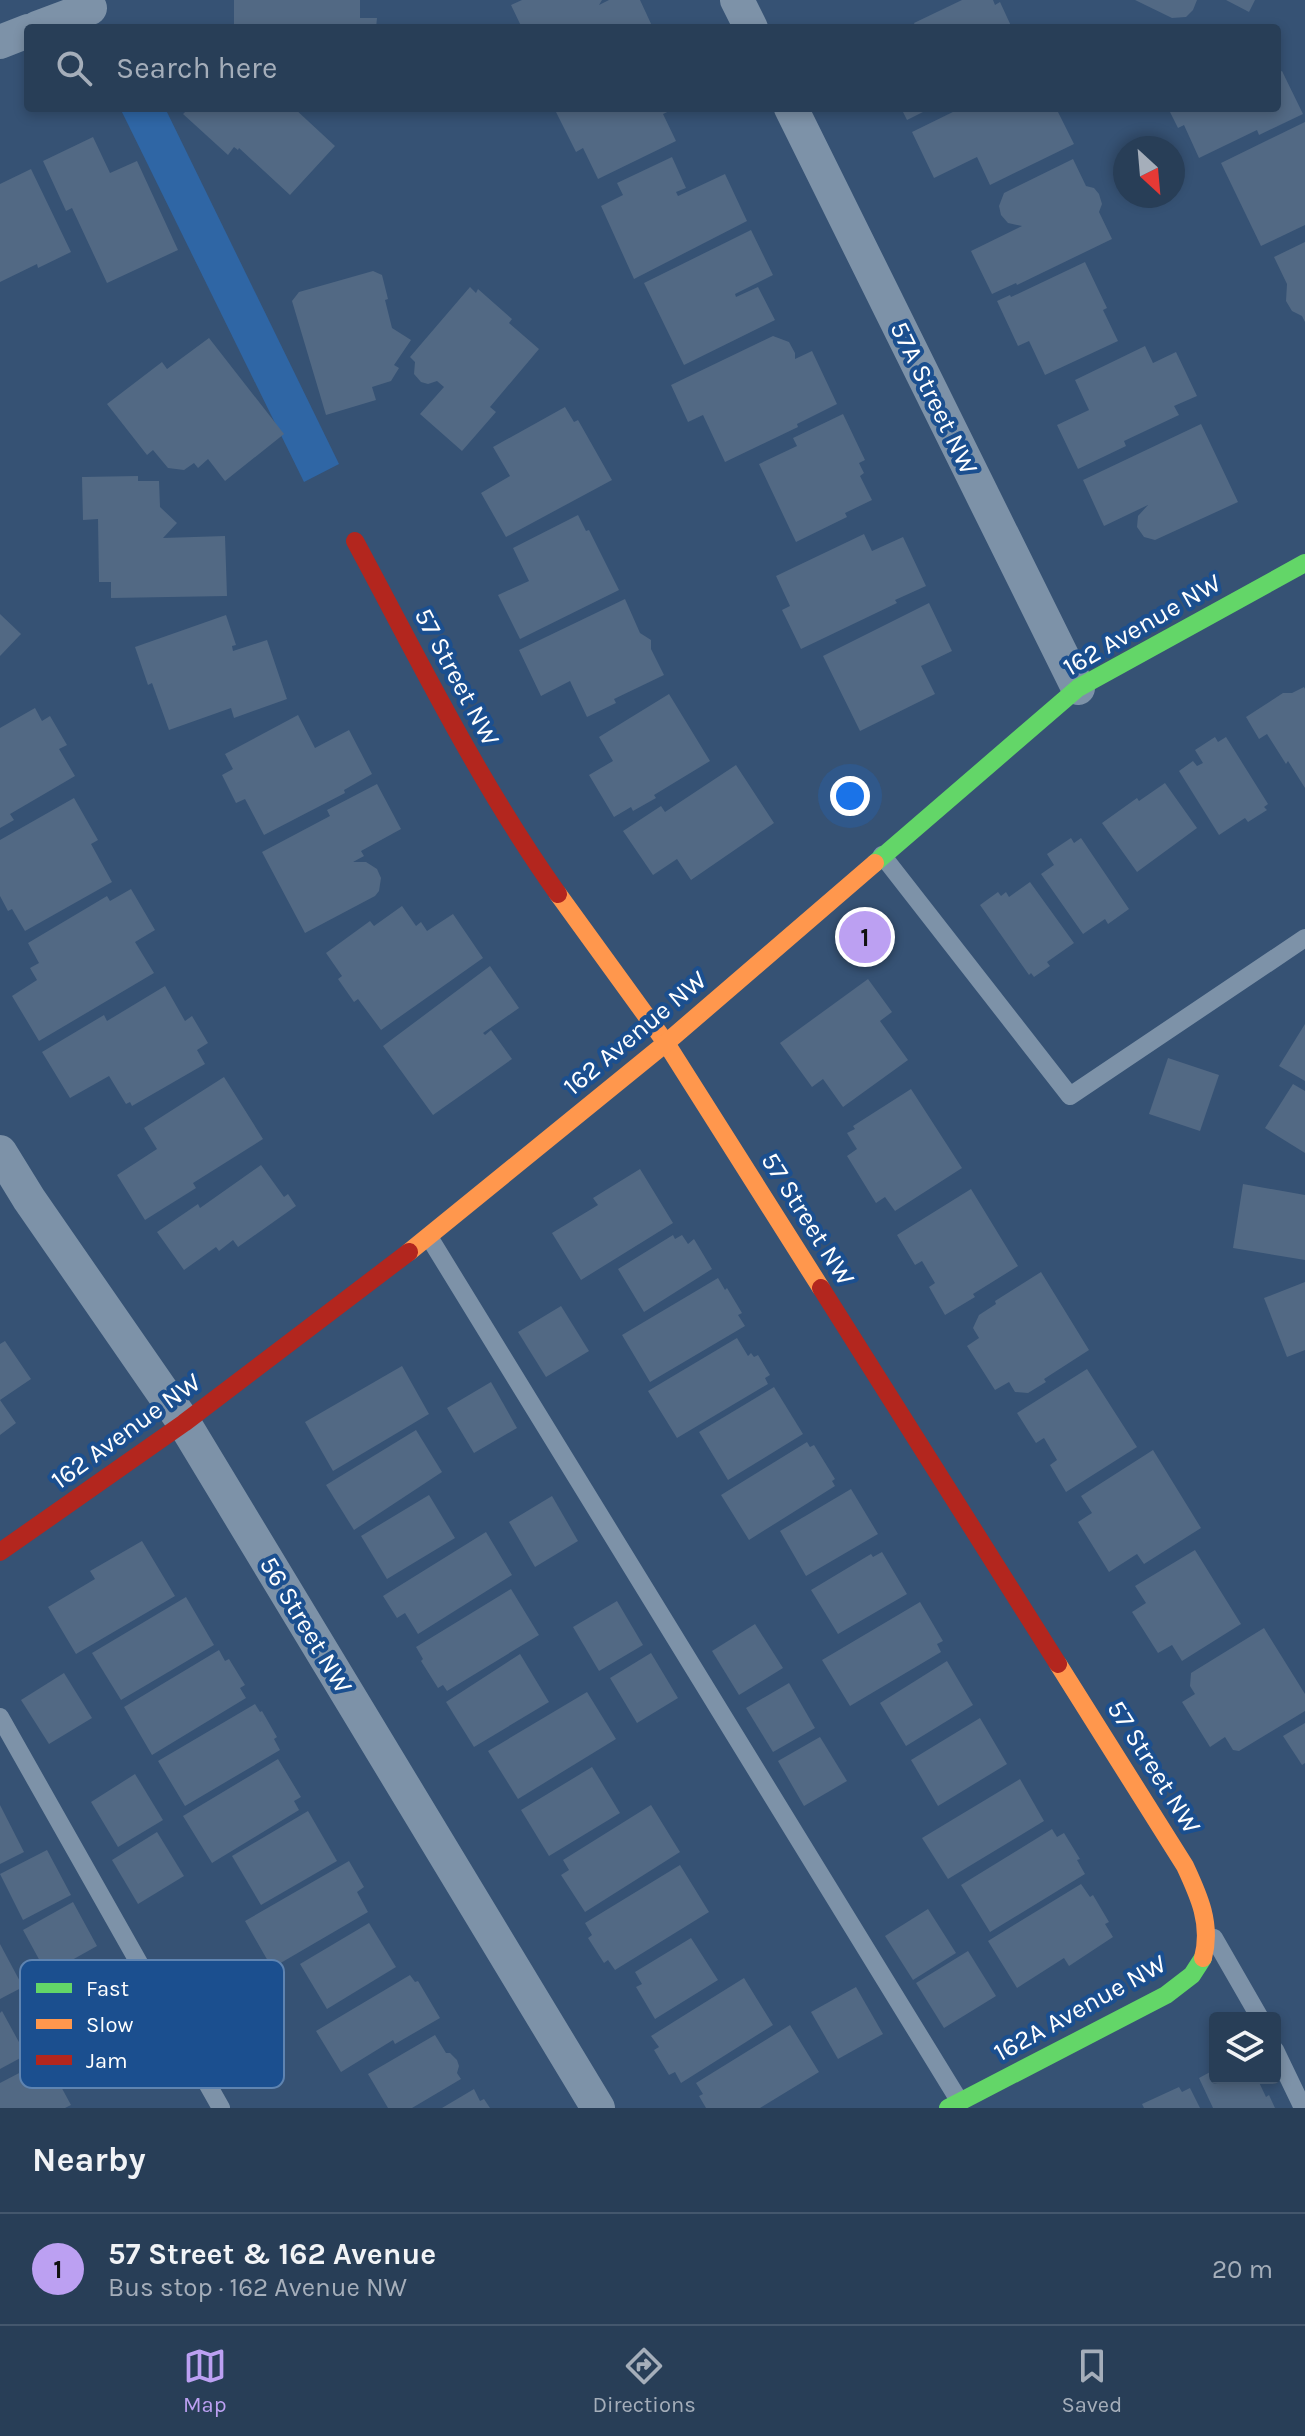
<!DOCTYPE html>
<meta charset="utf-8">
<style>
:root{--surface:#283e57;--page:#30455d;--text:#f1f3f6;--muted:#a5aeba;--line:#44576d;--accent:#bca0f2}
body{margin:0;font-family:Karla,sans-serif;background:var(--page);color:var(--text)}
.controls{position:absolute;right:24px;bottom:24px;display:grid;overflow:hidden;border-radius:8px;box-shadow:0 4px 12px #0003}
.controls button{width:72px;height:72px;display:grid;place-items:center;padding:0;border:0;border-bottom:2px solid var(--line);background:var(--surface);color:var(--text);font:40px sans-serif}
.compass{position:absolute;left:1113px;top:136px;width:72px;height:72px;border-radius:50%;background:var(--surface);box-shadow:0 4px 12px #0003;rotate:154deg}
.you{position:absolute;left:850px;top:796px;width:28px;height:28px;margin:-20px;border:6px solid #fff;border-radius:50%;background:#1a73e8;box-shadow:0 0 0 12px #1a73e833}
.badge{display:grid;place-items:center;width:52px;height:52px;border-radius:50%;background:var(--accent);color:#111;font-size:26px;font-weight:700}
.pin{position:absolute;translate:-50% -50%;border:4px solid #fff;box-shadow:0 2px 8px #0006}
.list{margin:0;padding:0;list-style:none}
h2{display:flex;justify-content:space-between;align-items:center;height:104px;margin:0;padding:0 32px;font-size:34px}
h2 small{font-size:26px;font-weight:400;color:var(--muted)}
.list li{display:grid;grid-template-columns:52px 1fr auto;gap:24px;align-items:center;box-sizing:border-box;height:112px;padding:0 32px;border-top:2px solid var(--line)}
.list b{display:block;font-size:30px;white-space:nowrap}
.list p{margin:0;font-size:26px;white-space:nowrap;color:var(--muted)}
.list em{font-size:26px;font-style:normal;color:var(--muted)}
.icon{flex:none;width:44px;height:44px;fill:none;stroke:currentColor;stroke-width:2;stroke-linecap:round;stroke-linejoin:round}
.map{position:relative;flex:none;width:1305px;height:2108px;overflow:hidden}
.search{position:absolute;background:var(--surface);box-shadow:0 4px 12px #0003;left:24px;right:24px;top:24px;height:88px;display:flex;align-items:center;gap:20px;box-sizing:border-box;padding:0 28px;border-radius:8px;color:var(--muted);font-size:30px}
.sheet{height:216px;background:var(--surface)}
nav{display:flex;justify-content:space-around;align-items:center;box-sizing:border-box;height:112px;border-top:2px solid var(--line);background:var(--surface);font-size:22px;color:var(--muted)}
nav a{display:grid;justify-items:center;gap:4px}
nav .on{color:var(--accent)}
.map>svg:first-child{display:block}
</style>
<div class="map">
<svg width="1305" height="2108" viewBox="0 0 1305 2108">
<rect width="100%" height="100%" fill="#365274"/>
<polygon fill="#2f66a5" points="120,108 165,108 339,464 304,482"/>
<g fill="#526984">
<polygon points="234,0 360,0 360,18 377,18 376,28 234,28"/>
<polygon points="522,0 602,0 599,5 609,0 640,0 653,28 522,28 511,5"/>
<polygon points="962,0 993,0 995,5 1000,2 1012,28 916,28 914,23"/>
<polygon points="1135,0 1197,0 1193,10 1186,17 1172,18"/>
<polygon points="1226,0 1255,0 1249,12"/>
<polygon points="1282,71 1303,114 1259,135 1257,130 1199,158 1184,125 1178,128 1168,108 1277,108 1277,73"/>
<polygon points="189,108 294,108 335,146 290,195 239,148 238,150 234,147 228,155 183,114"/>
<polygon points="554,108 676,108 663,114 676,141 598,179 583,148 576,152"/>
<polygon points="901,108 931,108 907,120"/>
<polygon points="961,108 964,108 966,112 975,108 1056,108 1074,144 990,185 977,157 934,178 912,132"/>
<polygon points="1305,122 1305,225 1261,246 1221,163"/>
<polygon points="93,137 110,173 137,161 178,250 107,283 72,208 66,211 43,161"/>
<polygon points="672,157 686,188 676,192 678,196 725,174 747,221 634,279 601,206 623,195 617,183"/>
<polygon points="1073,159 1086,186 1094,188 1099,194 1102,204 1099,212 1112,239 1017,285 1016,283 992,294 971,251 1022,226 1008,223 1001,215 999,206 1004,193"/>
<polygon points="31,169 71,252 38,268 37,264 0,282 0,184"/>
<polygon points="751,230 773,275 735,294 736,297 758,287 775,320 684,365 644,283"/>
<polygon points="1305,242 1305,322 1302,316 1292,311 1286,301 1287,284 1274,257"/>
<polygon points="1085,262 1107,308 1103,310 1118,341 1045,375 1029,341 1018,346 997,301 1010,295 1011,297"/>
<polygon points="373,271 382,275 388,299 385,300 392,328 411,340 394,365 399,368 391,381 372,387 376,400 326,415 292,301 299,292"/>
<polygon points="470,287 476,293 478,289 512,319 509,323 539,349 490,407 496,412 462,451 420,414 444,387 437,381 428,384 421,382 414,374 415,362 410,357"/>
<polygon points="773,336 789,342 795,353 795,359 812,351 837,404 797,424 798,427 725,462 703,415 688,422 671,385"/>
<polygon points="209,338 284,434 225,481 208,459 198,468 194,463 184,470 168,468 153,450 147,455 107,404 162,362 167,369"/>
<polygon points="1145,346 1153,363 1176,352 1197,396 1174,406 1179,415 1124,441 1126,446 1078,469 1057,425 1089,410 1075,380"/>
<polygon points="565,407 574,422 578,420 612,480 506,537 481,493 510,476 493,447"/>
<polygon points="843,414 865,460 859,463 864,473 860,476 872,500 845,513 847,517 796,542 759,464 797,446 793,438"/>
<polygon points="1201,424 1238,502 1155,540 1144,537 1137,527 1138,516 1148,505 1104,526 1083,480"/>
<polygon points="138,476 138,481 159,481 160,507 177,523 163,538 225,536 227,596 111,598 111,582 99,582 98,519 83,520 82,477"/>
<polygon points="578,515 586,531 589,530 619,590 520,639 498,595 529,581 513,548"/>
<polygon points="864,534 872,551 903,537 926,586 895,600 897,603 801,649 782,610 790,606 776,576"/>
<polygon points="625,599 640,633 651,640 651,649 664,675 614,699 616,703 587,717 570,681 541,696 519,650"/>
<polygon points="929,603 952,651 921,666 935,694 860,731 823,656"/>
<polygon points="0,614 21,634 0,656"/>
<polygon points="226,615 236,645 232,646 233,651 267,640 287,699 234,718 231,708 169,730 152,683 148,685 135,647"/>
<polygon points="1304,687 1305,689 1305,788 1288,761 1286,764 1267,734 1259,739 1246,717 1283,693 1292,693"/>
<polygon points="669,694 710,761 654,795 656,798 633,811 631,807 614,817 589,775 613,761 599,737"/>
<polygon points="35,708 42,721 50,716 67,745 59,749 75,776 10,814 14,820 0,828 0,728"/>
<polygon points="298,715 315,748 349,730 372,774 344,790 345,793 264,835 245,799 236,803 222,775 233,769 225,754"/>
<polygon points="1215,737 1218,742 1226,737 1268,804 1264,807 1267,810 1248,822 1245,818 1219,835 1179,771 1193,761 1197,766 1203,763 1195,750"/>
<polygon points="736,765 774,823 691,880 677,859 653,875 623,831 661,806 665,812"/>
<polygon points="1165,783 1197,828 1137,872 1102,823 1137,798 1139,801"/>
<polygon points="377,784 401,829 361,851 364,856 353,862 366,862 377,869 381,878 379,891 375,896 305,933 262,852 330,816 327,810"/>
<polygon points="74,798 98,840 91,844 112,882 25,931 12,909 8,911 0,896 0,840"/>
<polygon points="1071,838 1074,843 1081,838 1129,909 1108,924 1105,919 1083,934 1041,874 1054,865 1047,854"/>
<polygon points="1030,882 1074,943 1047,962 1050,966 1034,977 1031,973 1029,975 980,905 998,892 1001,896 1006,892 1009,897"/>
<polygon points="131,889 155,930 135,942 154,973 39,1041 12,996 37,980 30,968 39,963 28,943 107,896 110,901"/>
<polygon points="402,906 416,926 421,922 427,931 453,914 483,958 381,1030 358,999 354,1002 338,979 342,976 326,953 370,921 374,926"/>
<polygon points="490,966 519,1008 483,1033 485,1035 491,1030 512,1059 433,1115 383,1046"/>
<polygon points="868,979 892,1012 880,1021 908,1060 843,1107 823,1079 812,1087 780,1043"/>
<polygon points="165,986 185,1021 192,1016 208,1043 197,1050 205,1064 132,1106 130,1102 126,1104 109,1076 70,1098 42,1052 104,1015 107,1021"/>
<polygon points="1305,1024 1305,1081 1279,1066"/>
<polygon points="1168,1058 1219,1075 1200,1131 1149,1114"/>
<polygon points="224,1077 263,1139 193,1183 196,1188 145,1220 117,1175 157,1149 144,1128"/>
<polygon points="1293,1084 1305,1091 1305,1153 1265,1128"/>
<polygon points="911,1089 962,1168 895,1211 885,1197 876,1203 847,1156 857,1149 847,1133 855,1129 853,1126"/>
<polygon points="261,1165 284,1197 288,1194 296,1206 238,1247 233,1240 219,1251 216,1247 184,1270 157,1232 198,1204 200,1208"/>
<polygon points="640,1169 673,1223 581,1280 552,1233 598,1205 593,1198"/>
<polygon points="1243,1184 1305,1195 1305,1260 1233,1248"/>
<polygon points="971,1189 1018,1266 973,1294 975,1297 945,1315 929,1287 935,1283 922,1261 915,1265 897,1235"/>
<polygon points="673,1235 675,1239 682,1235 688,1244 694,1239 712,1269 644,1312 618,1269"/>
<polygon points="1041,1272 1089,1350 1044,1379 1046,1382 1028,1393 1015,1392 1009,1382 995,1390 967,1346 979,1338 973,1328 979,1315 996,1304 995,1301"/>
<polygon points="718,1278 725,1290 727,1288 742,1313 738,1315 745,1326 650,1382 622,1335"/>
<polygon points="1305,1282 1305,1350 1287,1357 1264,1298"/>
<polygon points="561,1306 589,1351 546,1377 518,1332"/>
<polygon points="737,1338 748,1356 751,1353 754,1357 758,1355 770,1375 765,1378 768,1384 677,1438 648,1391"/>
<polygon points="5,1341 31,1379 0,1400 16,1423 0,1435 0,1344"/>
<polygon points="402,1366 429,1414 333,1471 305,1422"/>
<polygon points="1087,1369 1137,1447 1066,1492 1050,1465 1057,1460 1044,1438 1036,1443 1017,1413"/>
<polygon points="491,1382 517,1428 474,1453 447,1408"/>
<polygon points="774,1387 803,1434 728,1480 699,1432"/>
<polygon points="416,1430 442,1472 354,1530 326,1485"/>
<polygon points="807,1442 810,1447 814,1445 835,1479 832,1481 835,1486 749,1540 721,1495"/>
<polygon points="1153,1450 1201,1528 1144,1564 1137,1554 1109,1572 1078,1522 1092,1513 1081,1496"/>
<polygon points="851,1489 878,1534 806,1576 780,1531"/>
<polygon points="429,1495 455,1538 387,1579 361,1536"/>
<polygon points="552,1496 578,1541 535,1567 509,1522"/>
<polygon points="486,1532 512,1575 418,1634 405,1613 397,1618 383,1596"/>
<polygon points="142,1541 175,1596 76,1654 48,1607 95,1579 90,1571"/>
<polygon points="1195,1550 1241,1624 1182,1661 1172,1645 1158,1653 1132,1612 1146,1603 1135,1586"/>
<polygon points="882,1552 907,1594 838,1634 811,1590 871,1554 873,1557"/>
<polygon points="511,1589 539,1635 447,1691 443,1685 438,1688 421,1661 423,1659 416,1647"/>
<polygon points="186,1597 214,1645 121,1700 92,1653"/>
<polygon points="617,1601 643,1645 599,1671 573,1627"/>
<polygon points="920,1602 943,1641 937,1644 941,1652 850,1706 822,1660"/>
<polygon points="755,1624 783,1668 739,1695 712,1651"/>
<polygon points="1264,1628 1305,1694 1305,1711 1239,1751 1233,1750 1225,1737 1210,1747 1182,1702 1195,1694 1190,1686 1191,1673"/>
<polygon points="219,1650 225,1661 229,1659 245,1685 240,1688 246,1698 152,1755 124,1707"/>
<polygon points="651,1653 678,1698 637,1723 610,1678"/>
<polygon points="520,1654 549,1702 474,1747 446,1702"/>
<polygon points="947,1661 973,1705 906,1746 880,1703"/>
<polygon points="64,1673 92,1718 49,1744 21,1700"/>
<polygon points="789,1683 815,1728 773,1752 746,1708"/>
<polygon points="587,1692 616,1739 518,1799 488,1751"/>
<polygon points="255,1704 260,1712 262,1711 277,1737 274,1739 280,1750 185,1806 158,1761"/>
<polygon points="980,1718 1007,1764 938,1806 911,1760"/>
<polygon points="1305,1723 1305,1763 1302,1765 1283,1736"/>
<polygon points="820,1737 847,1781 804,1806 778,1761"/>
<polygon points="278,1759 301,1797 294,1801 299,1810 212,1863 183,1816"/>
<polygon points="592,1767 620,1813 549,1856 521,1810"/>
<polygon points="135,1774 163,1820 118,1847 91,1802"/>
<polygon points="1020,1779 1044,1821 948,1879 922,1838"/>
<polygon points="0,1805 24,1852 0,1864"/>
<polygon points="651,1805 680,1852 585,1912 561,1875 569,1870 563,1860"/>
<polygon points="308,1811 337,1861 261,1905 232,1856"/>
<polygon points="1052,1829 1057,1837 1064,1833 1080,1859 1077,1860 1085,1874 990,1932 961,1885"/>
<polygon points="157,1832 184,1876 138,1904 112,1860"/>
<polygon points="47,1850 71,1895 23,1920 0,1874"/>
<polygon points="349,1861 364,1887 357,1892 368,1912 272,1968 245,1921"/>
<polygon points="680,1865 709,1912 615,1970 608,1960 604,1963 588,1938 592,1935 585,1923"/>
<polygon points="1081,1884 1090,1897 1093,1895 1109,1922 1105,1924 1113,1937 1069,1966 1064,1958 1017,1988 988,1941"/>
<polygon points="73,1902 97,1946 47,1974 23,1930"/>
<polygon points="928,1909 956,1953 913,1980 885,1936"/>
<polygon points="369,1923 396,1967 327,2009 300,1964"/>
<polygon points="691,1938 718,1980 655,2019 636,1987 642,1984 635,1972"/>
<polygon points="0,1944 23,1987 0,1999"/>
<polygon points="968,1951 996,1996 944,2028 916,1983"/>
<polygon points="410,1975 415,1982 418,1981 440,2018 395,2044 393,2040 341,2072 316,2031"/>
<polygon points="744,1978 773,2025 681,2083 675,2072 669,2075 654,2050 659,2047 651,2036"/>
<polygon points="856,1987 883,2034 838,2059 811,2012"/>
<polygon points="2,2011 26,2055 0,2069 0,2013"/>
<polygon points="790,2025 819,2072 760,2108 706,2108 699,2096 703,2094 696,2083"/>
<polygon points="435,2035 446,2053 450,2053 457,2060 459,2066 457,2073 461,2079 412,2108 388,2108 368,2074"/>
<polygon points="46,2059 71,2105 65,2108 0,2108 0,2083"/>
<polygon points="1215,2062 1215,2078 1257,2078 1266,2097 1269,2095 1275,2108 1213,2108 1199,2078 1212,2071 1209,2065"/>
<polygon points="1179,2087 1182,2092 1190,2088 1200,2108 1144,2108 1142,2104"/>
<polygon points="474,2089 480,2101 484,2099 490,2108 442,2108"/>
</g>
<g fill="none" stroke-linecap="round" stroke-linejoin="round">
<g stroke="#7d92a8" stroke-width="18">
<polyline points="882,855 1070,1096 1305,938"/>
<polyline points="429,1237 960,2102"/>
<polyline points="0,1717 221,2108"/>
<polyline points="1214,1938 1260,2018"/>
<polyline points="1275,2050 1303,2108"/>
</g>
<g stroke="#7d92a8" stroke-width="34">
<polyline points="737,0 751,28"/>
<polyline points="37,28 90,8"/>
<polyline points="0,42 28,31"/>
<polyline points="791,108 1078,688"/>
<polyline points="0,1152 29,1199 184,1423 598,2108"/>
</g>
<g stroke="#63d668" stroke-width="18">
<polyline points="875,863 1078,688 1305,563"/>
<polyline points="948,2108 1166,1995 1192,1975 1203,1958"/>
</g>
<g stroke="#ff974d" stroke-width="18">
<polyline points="558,894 666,1043 821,1288"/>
<polyline points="409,1252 666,1043 875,863"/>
<path d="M1058,1664L1185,1866C1199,1896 1212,1924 1203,1958"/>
</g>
<g stroke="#b3261e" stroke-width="18">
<path d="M355,541C419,660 479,783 558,894"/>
<polyline points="821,1288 1058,1664"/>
<polyline points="0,1552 184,1423 409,1252"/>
</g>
</g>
<g text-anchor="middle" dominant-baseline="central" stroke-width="8" stroke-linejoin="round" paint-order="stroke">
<g font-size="26" fill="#fff" stroke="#1b4f8f">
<text transform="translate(934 398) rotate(64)">57A Street NW</text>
<text transform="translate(1142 625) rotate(-30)">162 Avenue NW</text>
<text transform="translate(457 677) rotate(62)">57 Street NW</text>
<text transform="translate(635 1033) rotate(-40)">162 Avenue NW</text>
<text transform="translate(808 1219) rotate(58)">57 Street NW</text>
<text transform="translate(126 1431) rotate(-36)">162 Avenue NW</text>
<text transform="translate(306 1625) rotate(59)">56 Street NW</text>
<text transform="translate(1154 1767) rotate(58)">57 Street NW</text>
<text transform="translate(1080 2008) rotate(-29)">162A Avenue NW</text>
</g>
</g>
<rect x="20" y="1960" width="264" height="128" rx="12" fill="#1b4f8f" stroke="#5f84b1" stroke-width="2"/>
<rect x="36" y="1983" width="36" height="10" fill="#63d668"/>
<rect x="36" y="2019" width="36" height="10" fill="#ff974d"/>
<rect x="36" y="2055" width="36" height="10" fill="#b3261e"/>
<g font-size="22" fill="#fff">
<text x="86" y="1996">Fast</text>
<text x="86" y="2032">Slow</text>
<text x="86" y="2068">Jam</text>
</g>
</svg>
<div class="controls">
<button><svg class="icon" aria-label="layers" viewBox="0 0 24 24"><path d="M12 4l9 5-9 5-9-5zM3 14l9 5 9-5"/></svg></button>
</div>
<svg class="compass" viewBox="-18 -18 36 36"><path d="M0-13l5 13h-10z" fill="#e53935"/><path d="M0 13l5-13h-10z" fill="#a5aeba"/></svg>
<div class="you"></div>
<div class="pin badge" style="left:865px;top:937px">1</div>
<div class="search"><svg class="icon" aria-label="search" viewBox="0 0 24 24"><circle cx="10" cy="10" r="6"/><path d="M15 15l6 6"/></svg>Search here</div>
</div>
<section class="sheet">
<h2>Nearby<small></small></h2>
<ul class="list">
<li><span class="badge">1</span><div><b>57 Street &amp; 162 Avenue</b><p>Bus stop · 162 Avenue NW</p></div><em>20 m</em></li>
</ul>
</section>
<nav>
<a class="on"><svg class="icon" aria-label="map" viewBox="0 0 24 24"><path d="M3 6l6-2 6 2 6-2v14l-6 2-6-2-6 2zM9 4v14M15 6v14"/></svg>Map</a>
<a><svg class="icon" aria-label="directions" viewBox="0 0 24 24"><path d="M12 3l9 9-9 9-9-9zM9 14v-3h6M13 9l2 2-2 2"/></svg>Directions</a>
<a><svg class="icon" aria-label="saved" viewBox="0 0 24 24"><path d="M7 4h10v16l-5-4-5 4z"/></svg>Saved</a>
</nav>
